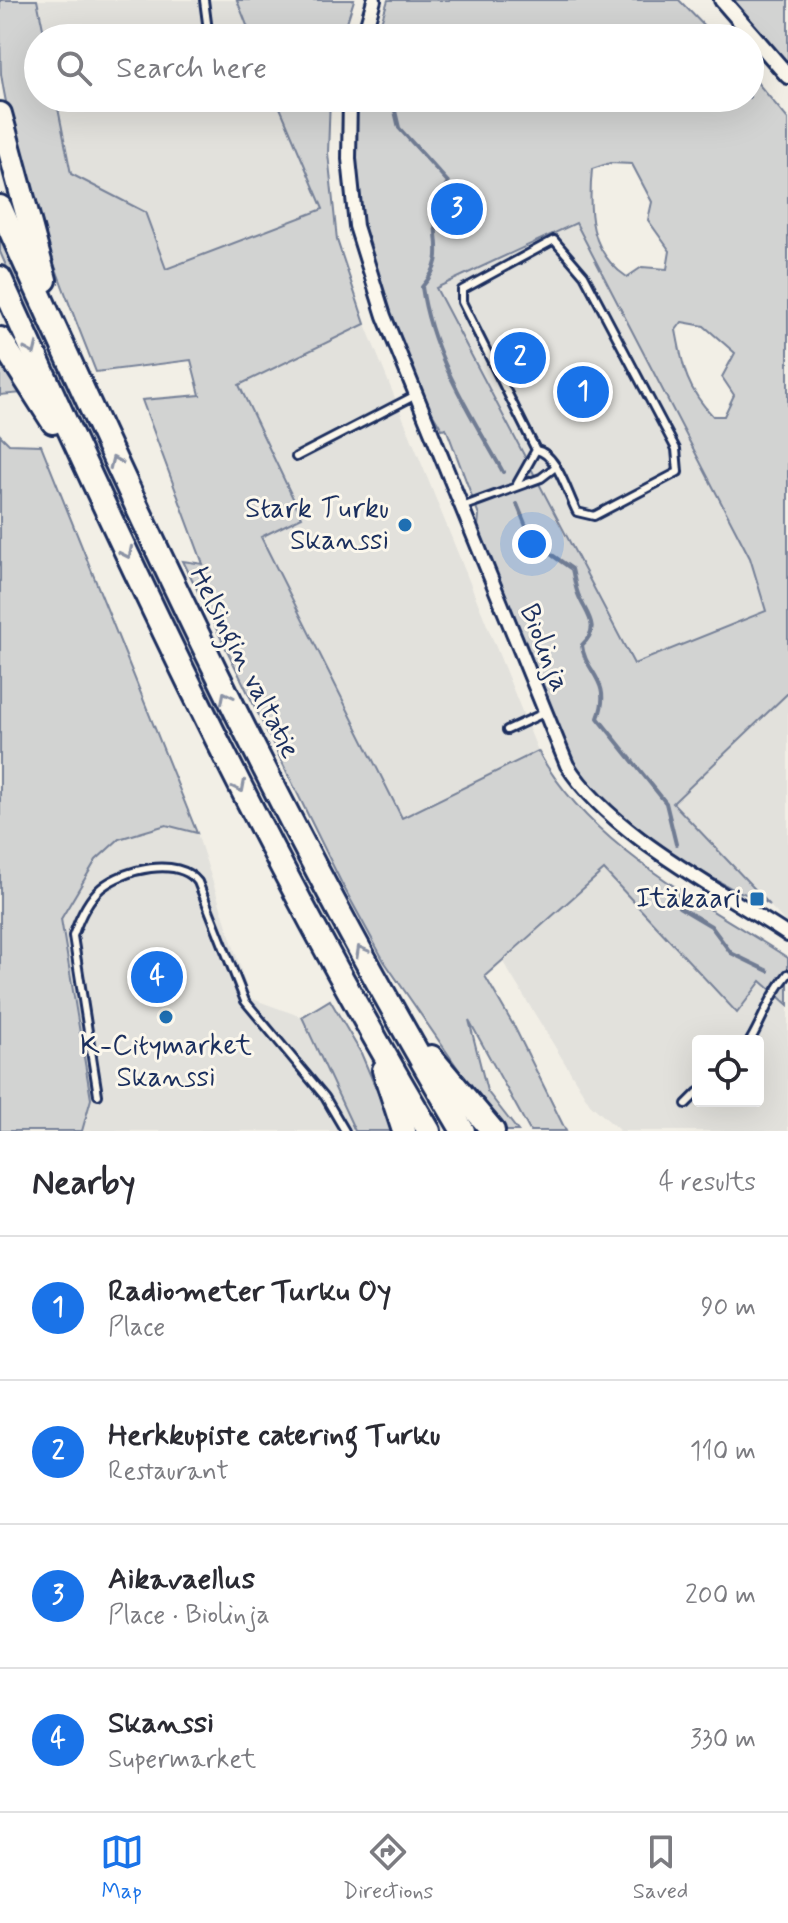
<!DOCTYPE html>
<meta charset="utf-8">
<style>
:root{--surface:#fff;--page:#f2f2f3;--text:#2b2b33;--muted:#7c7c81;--line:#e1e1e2;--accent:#1a73e8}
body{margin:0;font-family:Mynerve,sans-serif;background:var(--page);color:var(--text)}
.controls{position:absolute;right:24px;bottom:24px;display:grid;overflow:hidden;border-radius:8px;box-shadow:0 8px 32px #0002}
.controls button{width:72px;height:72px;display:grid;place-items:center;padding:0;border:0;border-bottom:2px solid var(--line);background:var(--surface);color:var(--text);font:40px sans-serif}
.you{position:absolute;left:532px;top:544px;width:28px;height:28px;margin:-20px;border:6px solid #fff;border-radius:50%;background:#1a73e8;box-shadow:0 0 0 12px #1a73e833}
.badge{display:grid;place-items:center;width:52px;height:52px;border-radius:50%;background:var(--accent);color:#fff;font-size:26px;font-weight:700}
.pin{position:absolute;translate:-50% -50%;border:4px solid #fff;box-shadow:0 2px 8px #0006}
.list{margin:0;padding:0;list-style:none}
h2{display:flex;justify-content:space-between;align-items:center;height:104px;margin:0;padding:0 32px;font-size:34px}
h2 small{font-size:26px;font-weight:400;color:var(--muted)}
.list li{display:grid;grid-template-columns:52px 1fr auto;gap:24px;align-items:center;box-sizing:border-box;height:144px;padding:0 32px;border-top:2px solid var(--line)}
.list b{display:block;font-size:30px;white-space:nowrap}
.list p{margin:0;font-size:26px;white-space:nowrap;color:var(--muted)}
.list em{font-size:26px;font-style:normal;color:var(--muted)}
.icon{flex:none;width:44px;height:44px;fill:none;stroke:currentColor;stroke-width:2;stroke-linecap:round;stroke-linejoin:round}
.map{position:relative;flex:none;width:788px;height:1131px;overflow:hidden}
.search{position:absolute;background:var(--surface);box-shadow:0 8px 32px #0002;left:24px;right:24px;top:24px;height:88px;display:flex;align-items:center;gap:20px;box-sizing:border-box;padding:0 28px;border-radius:44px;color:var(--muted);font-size:30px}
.sheet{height:680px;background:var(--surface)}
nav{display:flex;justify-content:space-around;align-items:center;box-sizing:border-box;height:112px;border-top:2px solid var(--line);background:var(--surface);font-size:22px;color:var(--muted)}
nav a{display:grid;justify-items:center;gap:4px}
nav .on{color:var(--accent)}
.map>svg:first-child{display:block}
</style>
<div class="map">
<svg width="788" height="1131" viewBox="0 0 788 1131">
<rect width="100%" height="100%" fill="#f2efe6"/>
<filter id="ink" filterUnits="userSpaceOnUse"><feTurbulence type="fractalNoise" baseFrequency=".0125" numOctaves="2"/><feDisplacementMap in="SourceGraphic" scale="16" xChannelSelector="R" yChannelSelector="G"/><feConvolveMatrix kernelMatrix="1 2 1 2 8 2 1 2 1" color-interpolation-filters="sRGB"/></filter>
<g filter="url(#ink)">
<g fill="#e2e1dc" fill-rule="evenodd">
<polygon points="37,0 237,0 252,38 45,38"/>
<polygon points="56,98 276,98 323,209 166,269 145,212 71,174"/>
<polygon points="576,223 750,558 766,610 634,665 436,288"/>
<polygon points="365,324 538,751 402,818 260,537 302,517 239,385"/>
<polygon points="788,693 788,925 673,803"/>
<polygon points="166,825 197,833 250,998 302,1017 355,1131 82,1131 91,1099 61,920 96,860 119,839"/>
<path d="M604,869L736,1013L761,981L788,1005V1131H620L590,1104L503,962ZM698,1041H758V1101H698Z"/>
</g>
<g fill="#d2d3d2" stroke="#768198" stroke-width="2" fill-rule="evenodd">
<path d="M0,0H37L45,38H38V98H56L71,174L145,212L166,269L323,209L276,98H330L328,153L337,240L365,324L239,385L302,517L261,537L402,818L538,751C591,848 699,900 788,958V1005L761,981L737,1013L604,870L485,976L515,1028L566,1131H530L469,1020L487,1091L518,1131H501L384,961L342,884L183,561L203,564L142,400L200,395L191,360L96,372C58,275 17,178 1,74C0,50 0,24 0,0Z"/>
<polygon points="237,0 354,0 342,38 252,38"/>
<polygon points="388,0 679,0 716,38 376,38"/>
<polygon points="732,0 788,0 788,64"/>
<path d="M750,74L788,119V693L673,803L770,905C756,896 745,895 731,888C684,864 599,806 572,761L478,527L479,515L446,428L442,429C392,350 338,191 360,98H750ZM610,163L632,164L652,202L648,220L670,251L667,269L642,267L627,277C589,252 588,211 592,169ZM576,223L750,558L766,611L634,664L436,288ZM682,322L704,326L735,353L722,377L734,395L724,416H713C686,388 683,367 676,330Z"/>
<polygon points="0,230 206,675 224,718 220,720 50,365 0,252"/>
<polygon points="0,351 24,393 0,395"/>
<polygon points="0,435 9,444 41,445 197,833 166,825 119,839 96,860 61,919 91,1099 82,1131 0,1131"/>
<polygon points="330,1000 361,1053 394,1131 355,1131 302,1017"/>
</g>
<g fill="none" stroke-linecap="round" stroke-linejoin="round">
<g stroke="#707b93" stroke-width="4">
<path d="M392,98L399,128L448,182C444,189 438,199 436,206C431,240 449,256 422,287C432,356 470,413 503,472"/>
<path d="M517,504L532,541L572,569C574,577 575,586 578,594C586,615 602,626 582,645C584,672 613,680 598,718L666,803L676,844"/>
<polyline points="674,888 679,907 711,926 731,953 768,971"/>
</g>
<defs>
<g id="service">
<polyline points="204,0 209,38"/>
<path d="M554,240L584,275L676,449L678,472L594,516L577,512C567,493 557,453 536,450L462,302V290Z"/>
<polyline points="296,457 416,395"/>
<polyline points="517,484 536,450"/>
<polyline points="462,507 541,478 554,468"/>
<polyline points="507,730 544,713"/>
<path d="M750,1041C765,1015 769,997 788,974"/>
<path d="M98,1095L73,936C79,919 87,900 101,888C124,869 178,856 198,882L245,1001L325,1097L345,1131"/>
<polyline points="686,1104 698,1092"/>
</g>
<g id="minor">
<polyline points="363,38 374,0"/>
<path d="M350,98L349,159L356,226L384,316L567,765C611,835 719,889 788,935"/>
</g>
<polyline id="tertiary" points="722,0 788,76"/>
<g id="motorway">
<polyline points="0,114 45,280"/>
<path d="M0,207C141,522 286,834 463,1131"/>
<path d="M0,278C131,568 266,857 429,1131"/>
<polyline points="0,339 53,422"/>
<polyline points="431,1057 493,1131"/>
<polyline points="384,1070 404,1131"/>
</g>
</defs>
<use href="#service" stroke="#1b2f5e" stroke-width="12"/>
<use href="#minor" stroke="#1b2f5e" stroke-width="18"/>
<use href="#tertiary" stroke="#1b2f5e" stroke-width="20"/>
<use href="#motorway" stroke="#1b2f5e" stroke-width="28"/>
<use href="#service" stroke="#fbf7ec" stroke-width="6"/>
<use href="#minor" stroke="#fbf7ec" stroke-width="12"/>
<use href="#tertiary" stroke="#fbf7ec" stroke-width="14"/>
<use href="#motorway" stroke="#fbf7ec" stroke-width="22"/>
</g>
<defs><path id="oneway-chevron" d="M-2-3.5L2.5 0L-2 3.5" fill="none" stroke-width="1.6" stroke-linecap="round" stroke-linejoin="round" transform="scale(2)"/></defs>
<g stroke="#8b93a5">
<use href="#oneway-chevron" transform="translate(32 349) rotate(66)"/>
<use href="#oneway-chevron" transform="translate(115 462) rotate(-114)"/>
<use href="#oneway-chevron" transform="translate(127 553) rotate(64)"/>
<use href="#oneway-chevron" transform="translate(226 697) rotate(-117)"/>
<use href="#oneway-chevron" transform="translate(240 787) rotate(63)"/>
<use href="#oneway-chevron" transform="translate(361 951) rotate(-119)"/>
</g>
</g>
<g fill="#1f6fb2" stroke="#fbf7ec" stroke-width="3">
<circle cx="405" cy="525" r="8"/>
<rect x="749" y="891" width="16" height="16" rx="4"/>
<circle cx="166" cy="1017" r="8"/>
</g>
<g text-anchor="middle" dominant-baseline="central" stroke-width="6" stroke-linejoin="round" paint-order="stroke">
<g font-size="28" fill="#1b2f5e" stroke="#fbf7ec" text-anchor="end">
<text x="389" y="509">Stark Turku<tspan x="389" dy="32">Skanssi</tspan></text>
<text x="741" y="899">Itäkaari</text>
<text x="166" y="1046" text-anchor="middle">K-Citymarket<tspan x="166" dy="32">Skanssi</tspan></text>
</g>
<g font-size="28" fill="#1b2f5e" stroke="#fbf7ec">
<text transform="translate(544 648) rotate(68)">Biolinja</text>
<text transform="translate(244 663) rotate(63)">Helsingin valtatie</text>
</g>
</g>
</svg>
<div class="controls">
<button><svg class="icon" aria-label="locate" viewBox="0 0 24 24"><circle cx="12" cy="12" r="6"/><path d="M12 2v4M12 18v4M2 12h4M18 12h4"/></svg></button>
</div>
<div class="you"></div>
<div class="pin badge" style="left:583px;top:392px">1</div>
<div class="pin badge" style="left:520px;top:358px">2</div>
<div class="pin badge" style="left:457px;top:209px">3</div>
<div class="pin badge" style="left:157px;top:977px">4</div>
<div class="search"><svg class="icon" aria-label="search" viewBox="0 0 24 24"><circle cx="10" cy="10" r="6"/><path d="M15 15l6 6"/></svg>Search here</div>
</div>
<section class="sheet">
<h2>Nearby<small>4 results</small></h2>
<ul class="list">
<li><span class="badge">1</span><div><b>Radiometer Turku Oy</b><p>Place</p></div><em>90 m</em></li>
<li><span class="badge">2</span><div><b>Herkkupiste catering Turku</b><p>Restaurant</p></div><em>110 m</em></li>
<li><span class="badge">3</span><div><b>Aikavaellus</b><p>Place · Biolinja</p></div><em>200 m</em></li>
<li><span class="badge">4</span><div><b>Skanssi</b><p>Supermarket</p></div><em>330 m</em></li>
</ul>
</section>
<nav>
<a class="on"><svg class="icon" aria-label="map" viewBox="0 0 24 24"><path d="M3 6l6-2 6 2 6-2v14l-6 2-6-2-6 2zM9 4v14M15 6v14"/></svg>Map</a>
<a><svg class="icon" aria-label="directions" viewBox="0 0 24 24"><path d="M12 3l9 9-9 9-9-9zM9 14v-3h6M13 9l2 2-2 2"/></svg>Directions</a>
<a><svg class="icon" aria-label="saved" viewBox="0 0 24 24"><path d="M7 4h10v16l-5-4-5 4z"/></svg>Saved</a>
</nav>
